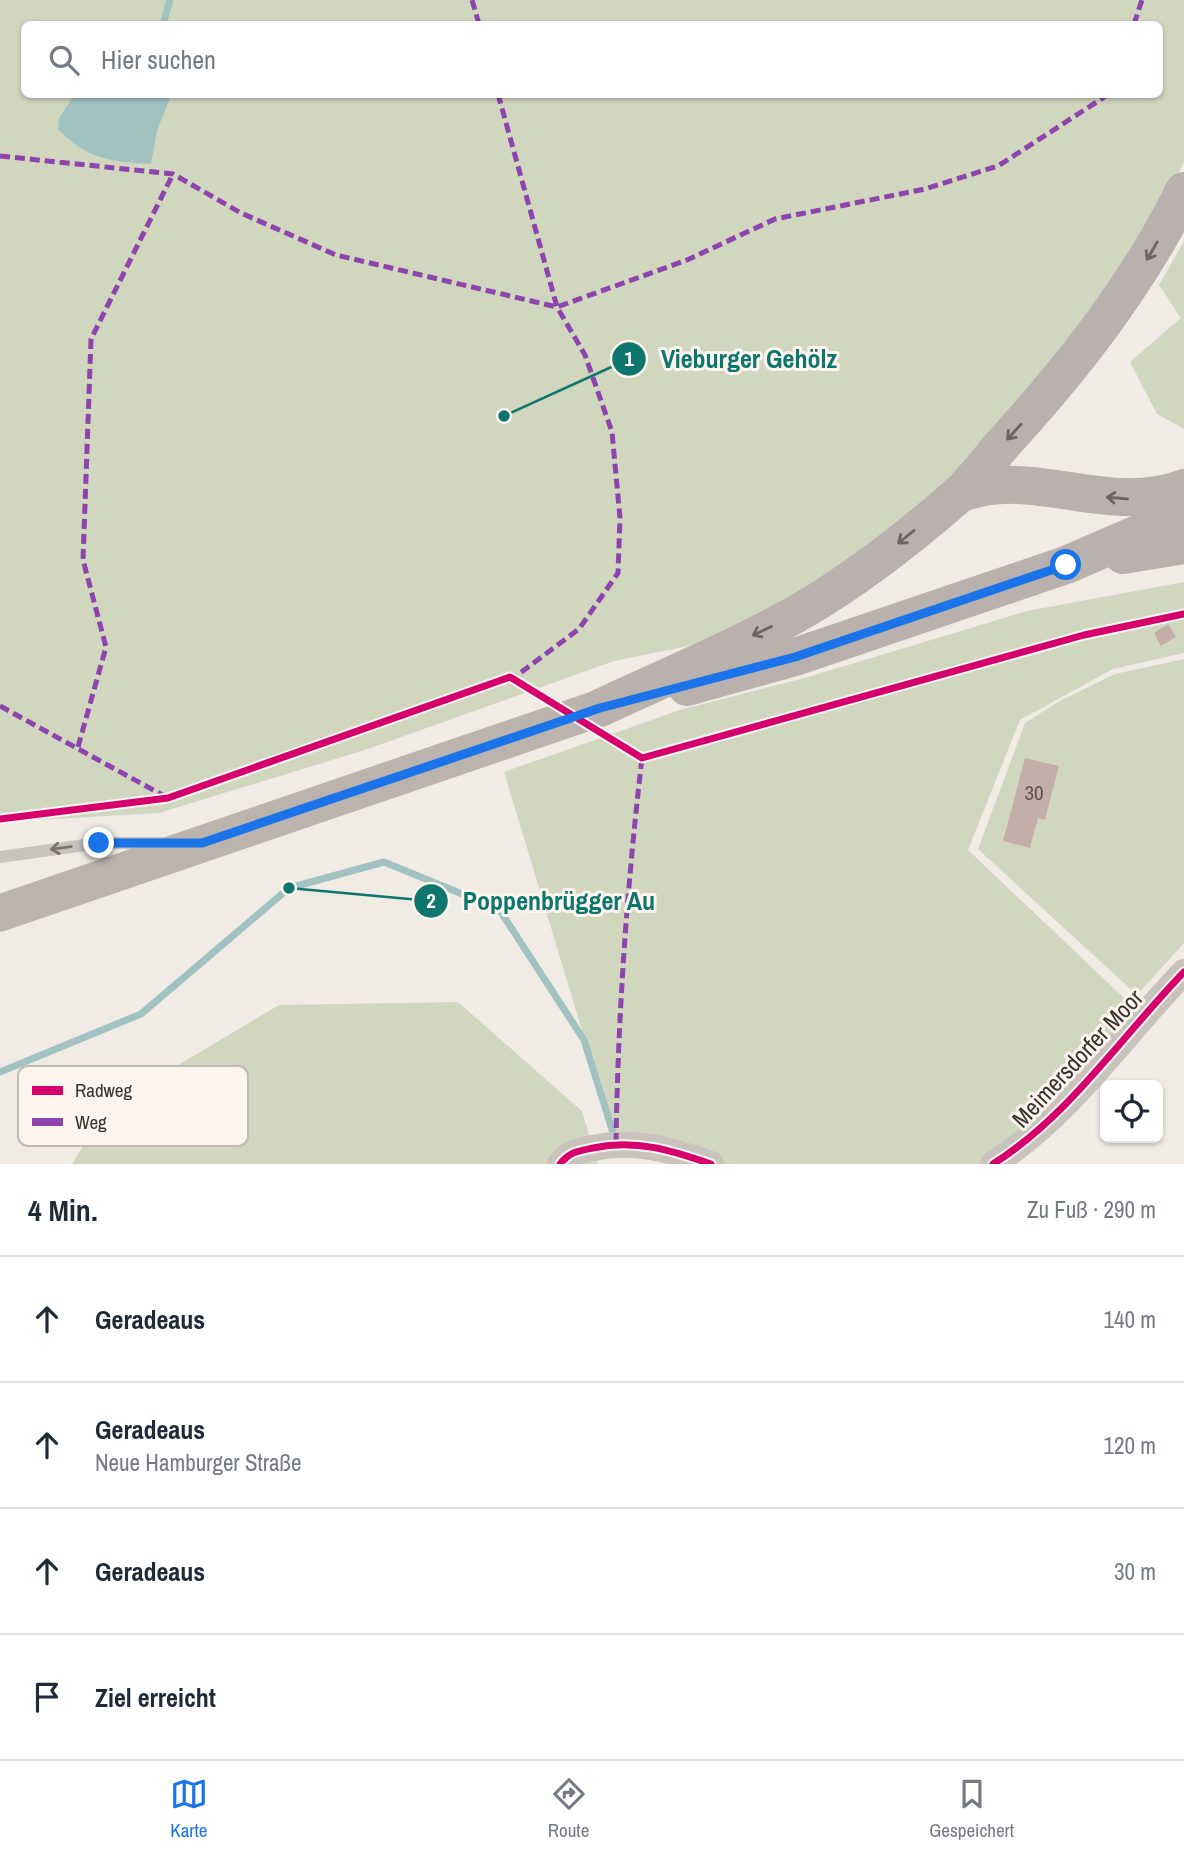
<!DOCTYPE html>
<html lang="de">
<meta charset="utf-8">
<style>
:root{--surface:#fff;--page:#f6f6f7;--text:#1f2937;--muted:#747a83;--line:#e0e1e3;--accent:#1a73e8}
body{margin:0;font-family:"Archivo Narrow",sans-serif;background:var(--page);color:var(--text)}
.controls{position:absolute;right:21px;bottom:21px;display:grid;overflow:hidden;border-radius:10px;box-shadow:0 2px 5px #0004}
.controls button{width:63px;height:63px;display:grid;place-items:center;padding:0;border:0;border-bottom:2px solid var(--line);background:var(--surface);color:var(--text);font:35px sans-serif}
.stop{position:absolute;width:21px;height:21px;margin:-16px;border:5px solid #1a73e8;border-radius:50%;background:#fff}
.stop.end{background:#1a73e8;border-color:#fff;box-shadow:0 2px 7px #0008}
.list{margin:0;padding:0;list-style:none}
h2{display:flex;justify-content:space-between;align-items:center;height:91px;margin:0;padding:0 28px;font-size:30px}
h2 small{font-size:23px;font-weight:400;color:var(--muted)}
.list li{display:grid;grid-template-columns:46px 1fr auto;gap:21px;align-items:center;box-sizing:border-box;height:126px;padding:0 28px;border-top:2px solid var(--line)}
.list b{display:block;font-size:26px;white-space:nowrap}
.list p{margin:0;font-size:23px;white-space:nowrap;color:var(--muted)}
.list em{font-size:23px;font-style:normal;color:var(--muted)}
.icon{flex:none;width:38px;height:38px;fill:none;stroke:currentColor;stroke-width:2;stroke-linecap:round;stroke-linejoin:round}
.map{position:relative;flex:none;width:1184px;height:1164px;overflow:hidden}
.search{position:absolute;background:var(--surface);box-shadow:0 2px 5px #0004;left:21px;right:21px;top:21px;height:77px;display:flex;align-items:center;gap:18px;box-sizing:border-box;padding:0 24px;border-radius:10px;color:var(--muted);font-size:26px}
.sheet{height:595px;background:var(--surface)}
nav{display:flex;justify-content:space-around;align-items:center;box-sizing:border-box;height:98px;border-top:2px solid var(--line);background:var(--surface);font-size:19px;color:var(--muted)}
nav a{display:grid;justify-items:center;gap:4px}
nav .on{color:var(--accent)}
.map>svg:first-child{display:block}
</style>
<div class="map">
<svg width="1184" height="1164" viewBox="0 0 1184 1164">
<rect width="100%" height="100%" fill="#f0ebe5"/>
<g fill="#d1d6bf" fill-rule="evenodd">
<path d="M0,0H1184V162L1139,246L1073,341L943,490L836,568L718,640L614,661L365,750L159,813L0,822ZM24,24H1160V94H24Z"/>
<polygon points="1184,241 1184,429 1157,414 1130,362 1181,318 1159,285"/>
<polygon points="1184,582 1184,653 1113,669 1020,720 968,850 1142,1015 993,1164 711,1164 616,1143 504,772 680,710 808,677 1027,611"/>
<polygon points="1184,659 1184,943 1137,995 978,849 1025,723 1058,702 1115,674"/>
<polygon points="458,1002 582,1111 598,1164 72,1164 106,1108 279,1005"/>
</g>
<path fill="#a1c2c1" d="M75,94L171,95L157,131L151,164C112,162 86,159 58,129L59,118Z"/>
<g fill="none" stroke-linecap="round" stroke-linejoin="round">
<g stroke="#a1c2c1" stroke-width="7">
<polyline points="163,24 170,0"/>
<polyline points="0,1072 141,1014 289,888 384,862 499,909 584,1040 615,1139"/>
</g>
</g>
<g fill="#c3afa7">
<polygon points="1168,624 1176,637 1161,646 1154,633"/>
<polygon points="1025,758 1059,766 1045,820 1038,818 1030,848 1003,841"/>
</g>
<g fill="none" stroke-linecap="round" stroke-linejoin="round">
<g stroke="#c2bbb6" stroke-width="4.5" stroke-dasharray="3.5 3.5" stroke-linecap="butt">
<polyline points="613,742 642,758 1084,635 1184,614"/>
<polyline points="0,819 168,798 510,677"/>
</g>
<polyline stroke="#c9c3be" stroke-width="12" points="0,857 99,843 164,843"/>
<g stroke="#c9c3be" stroke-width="26">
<path d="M560,1164C569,1152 578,1151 593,1148C635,1139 671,1150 711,1164"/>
<path d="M993,1164C1069,1116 1122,1036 1184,972"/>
</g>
<polyline stroke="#bab3ae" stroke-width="37" points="0,913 600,708"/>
<g stroke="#b8b1ad" stroke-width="38">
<path d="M959,494C1033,465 1106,517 1184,488"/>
<polyline points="1123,555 1184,545"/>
<polyline points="687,687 795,657 1066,565 1184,514"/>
<path d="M600,708C674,673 753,642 823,598C870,568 916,532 957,496C977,478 992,455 1010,436C1078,361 1139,282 1184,191"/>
</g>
<g stroke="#8e44ad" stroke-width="5" stroke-dasharray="10 5" stroke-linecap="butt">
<polyline points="472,0 479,24"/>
<polyline points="1134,24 1142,0"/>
<polyline points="498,94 557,307 585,355 612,432 620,518 618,573 579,629 512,679"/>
<polyline points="0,156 173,174 241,213 336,255 557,307 687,260 775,219 925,189 998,166 1109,94"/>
<polyline points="0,706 166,797"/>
<polyline points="78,747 106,647 83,560 91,339 173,174"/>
<path d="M616,1143C618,1014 627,886 642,758"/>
</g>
<defs>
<g id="cycleway">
<polyline points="0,819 168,798 510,677 642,758 1084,635 1184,614"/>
<path d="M560,1164C569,1152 578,1151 593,1148C635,1139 671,1150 711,1164"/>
<path d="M993,1164C1069,1116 1122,1036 1184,972"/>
</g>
</defs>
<use href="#cycleway" stroke="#fbf5ee" stroke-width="11"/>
<use href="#cycleway" stroke="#d6006c" stroke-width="7"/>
</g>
<defs><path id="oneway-shaft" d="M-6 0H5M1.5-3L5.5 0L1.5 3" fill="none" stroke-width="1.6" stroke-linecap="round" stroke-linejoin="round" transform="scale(1.75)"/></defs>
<g stroke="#6d645f">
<use href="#oneway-shaft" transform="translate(1152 251) rotate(120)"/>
<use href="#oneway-shaft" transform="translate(1014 432) rotate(132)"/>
<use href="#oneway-shaft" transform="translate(1117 498) rotate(-175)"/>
<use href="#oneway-shaft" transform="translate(906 537) rotate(141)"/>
<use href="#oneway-shaft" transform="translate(762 631) rotate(154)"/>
</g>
<use stroke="#7b726d" href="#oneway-shaft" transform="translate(61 848) rotate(172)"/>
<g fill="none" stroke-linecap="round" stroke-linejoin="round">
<polyline stroke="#1a73e8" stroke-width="9" points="99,843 202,843 600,708 795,657 1066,565"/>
</g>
<g text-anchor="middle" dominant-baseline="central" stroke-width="6" stroke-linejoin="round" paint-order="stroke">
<g font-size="21" fill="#5d504a">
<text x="1034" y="792">30</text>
</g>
<g font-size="24" fill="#3b302b" stroke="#fbf5ee">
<text transform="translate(1077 1058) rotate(-47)">Meimersdorfer Moor</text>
</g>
</g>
<rect x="18" y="1066" width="230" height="80" rx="10" fill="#fbf5ee" stroke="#c1bab4" stroke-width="2"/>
<rect x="32" y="1086" width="31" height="9" fill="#d6006c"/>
<rect x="32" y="1118" width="31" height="8" fill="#8e44ad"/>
<g font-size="19" fill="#3b302b">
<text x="75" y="1097">Radweg</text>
<text x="75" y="1129">Weg</text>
</g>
<path fill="none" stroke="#0f766e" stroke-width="2.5" d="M504 416L629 359M289 888L431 901"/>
<g fill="#0f766e" stroke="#fbf5ee" stroke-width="2.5">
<circle cx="504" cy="416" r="7"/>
<circle cx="289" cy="888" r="7"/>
<circle cx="629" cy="359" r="18"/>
<circle cx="431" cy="901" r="18"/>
</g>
<g font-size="21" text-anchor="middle" font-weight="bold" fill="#fff">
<text x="629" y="366">1</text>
<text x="431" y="908">2</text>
</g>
<g font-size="26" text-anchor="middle" font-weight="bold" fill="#0f766e" stroke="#fbf5ee" stroke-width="6" stroke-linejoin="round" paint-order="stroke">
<text x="749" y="368">Vieburger Gehölz</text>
<text x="559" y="910">Poppenbrügger Au</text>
</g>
</svg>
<div class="controls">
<button><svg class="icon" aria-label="locate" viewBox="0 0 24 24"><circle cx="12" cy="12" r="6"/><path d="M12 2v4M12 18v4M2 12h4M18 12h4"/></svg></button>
</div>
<div class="stop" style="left:1066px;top:565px"></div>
<div class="stop end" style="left:99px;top:843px"></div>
<div class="search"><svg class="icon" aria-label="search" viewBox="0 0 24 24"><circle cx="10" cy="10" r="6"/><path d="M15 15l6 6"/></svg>Hier suchen</div>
</div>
<section class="sheet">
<h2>4 Min.<small>Zu Fuß · 290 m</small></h2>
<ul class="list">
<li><svg class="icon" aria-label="ahead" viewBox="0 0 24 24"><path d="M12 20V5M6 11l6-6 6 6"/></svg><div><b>Geradeaus</b></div><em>140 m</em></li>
<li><svg class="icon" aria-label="ahead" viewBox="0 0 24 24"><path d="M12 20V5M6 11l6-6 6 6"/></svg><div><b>Geradeaus</b><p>Neue Hamburger Straße</p></div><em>120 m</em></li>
<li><svg class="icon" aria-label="ahead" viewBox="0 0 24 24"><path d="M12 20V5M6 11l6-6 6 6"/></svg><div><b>Geradeaus</b></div><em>30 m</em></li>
<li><svg class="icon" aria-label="arrive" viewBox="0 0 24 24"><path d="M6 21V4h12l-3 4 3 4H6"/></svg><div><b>Ziel erreicht</b></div></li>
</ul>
</section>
<nav>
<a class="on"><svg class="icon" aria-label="map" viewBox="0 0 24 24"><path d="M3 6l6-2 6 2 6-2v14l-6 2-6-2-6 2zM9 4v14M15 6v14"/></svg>Karte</a>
<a><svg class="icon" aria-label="directions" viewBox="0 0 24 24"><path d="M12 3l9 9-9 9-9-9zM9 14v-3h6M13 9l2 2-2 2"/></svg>Route</a>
<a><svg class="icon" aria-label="saved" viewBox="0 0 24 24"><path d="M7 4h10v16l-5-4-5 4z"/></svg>Gespeichert</a>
</nav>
